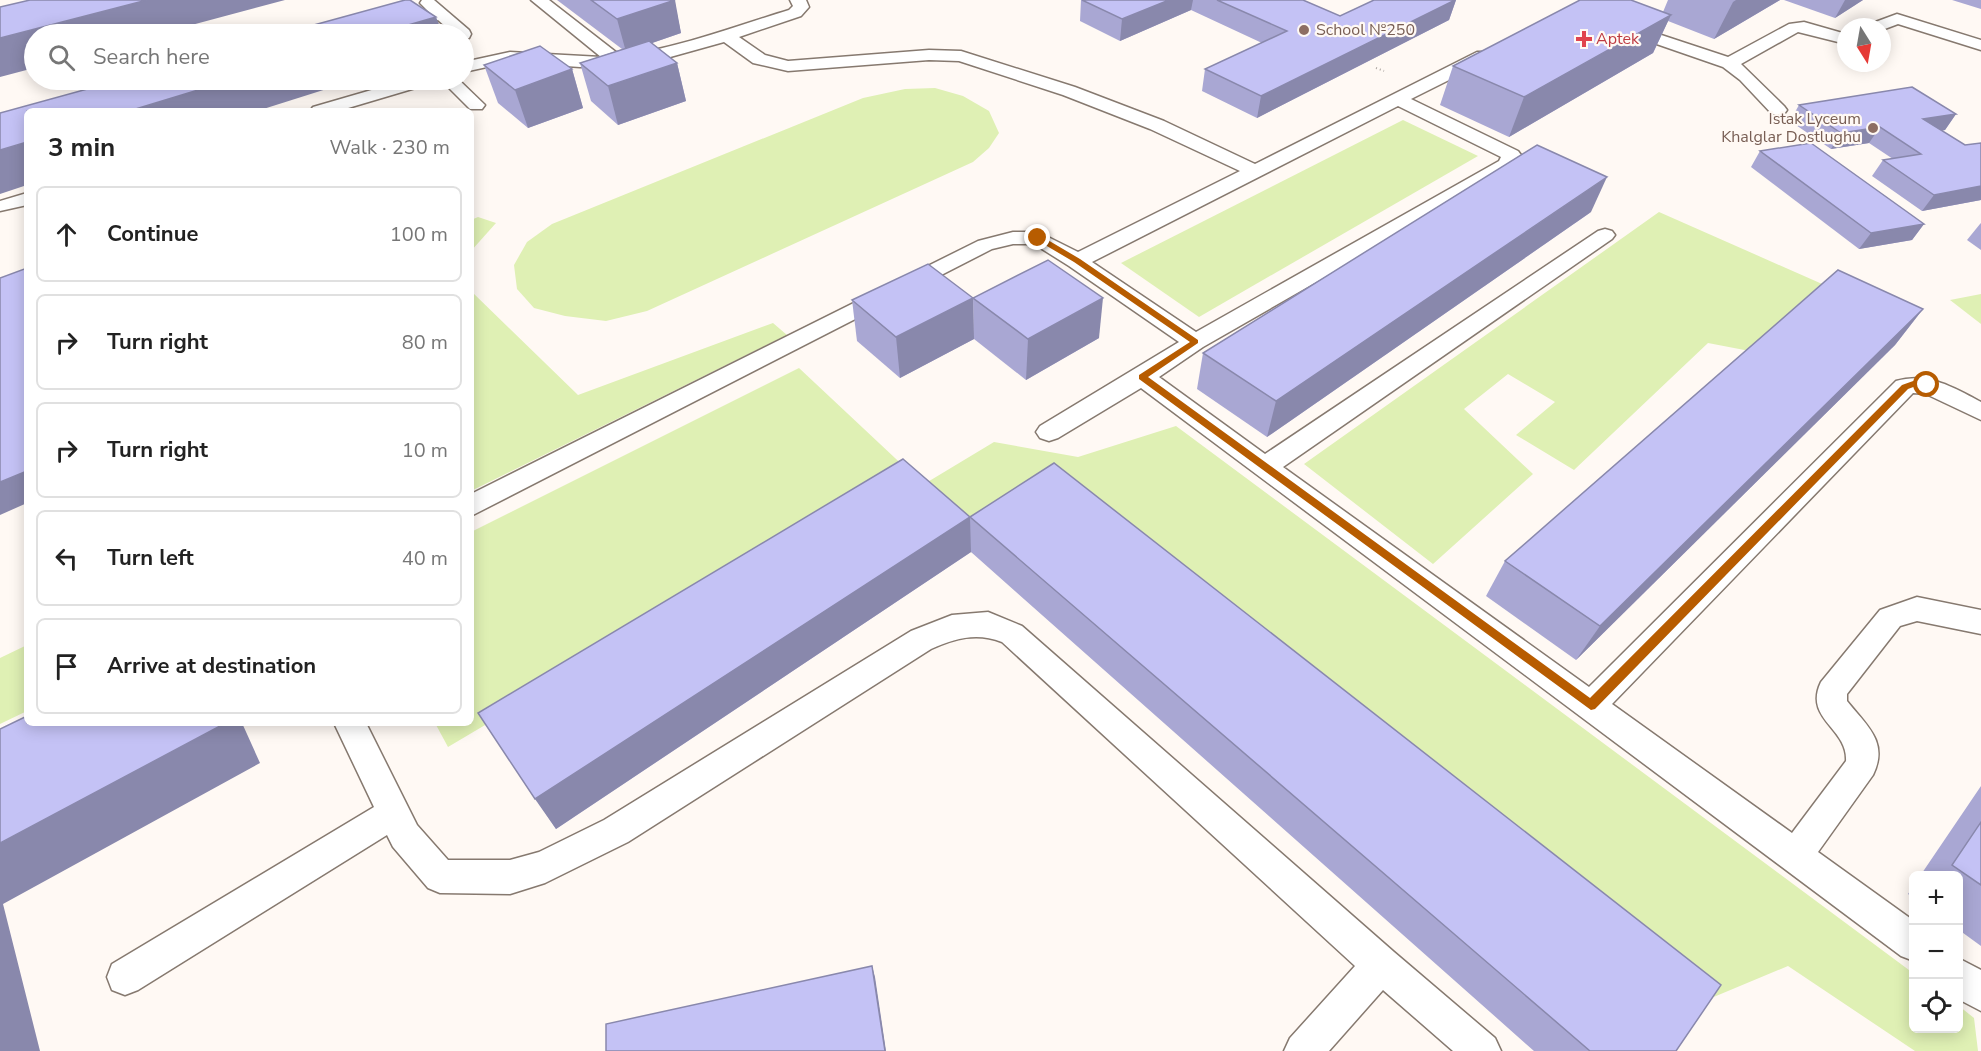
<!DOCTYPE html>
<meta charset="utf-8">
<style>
:root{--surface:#fff;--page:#f6f6f6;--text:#222;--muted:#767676;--line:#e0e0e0}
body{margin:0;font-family:"Nunito Sans",sans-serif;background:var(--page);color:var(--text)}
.controls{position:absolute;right:18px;bottom:18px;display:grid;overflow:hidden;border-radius:9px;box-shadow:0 3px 15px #0003}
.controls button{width:54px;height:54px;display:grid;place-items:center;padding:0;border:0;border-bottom:2px solid var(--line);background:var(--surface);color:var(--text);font:30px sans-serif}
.compass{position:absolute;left:1837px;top:18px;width:54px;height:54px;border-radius:50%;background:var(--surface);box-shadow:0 3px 15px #0003;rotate:169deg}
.stop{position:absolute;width:18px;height:18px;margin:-14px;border:4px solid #b75c00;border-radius:50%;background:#fff}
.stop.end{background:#b75c00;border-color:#fff;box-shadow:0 2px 6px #0008}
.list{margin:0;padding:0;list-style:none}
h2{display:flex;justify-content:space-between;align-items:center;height:78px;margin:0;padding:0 24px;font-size:26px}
h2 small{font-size:20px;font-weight:400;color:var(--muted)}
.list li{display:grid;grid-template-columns:39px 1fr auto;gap:18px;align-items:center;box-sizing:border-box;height:96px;margin:0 12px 12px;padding:0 12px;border:2px solid var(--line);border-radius:9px}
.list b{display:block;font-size:22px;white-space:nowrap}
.list em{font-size:20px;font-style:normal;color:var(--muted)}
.icon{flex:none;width:33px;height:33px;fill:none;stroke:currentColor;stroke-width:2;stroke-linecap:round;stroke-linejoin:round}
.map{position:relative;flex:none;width:1981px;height:1051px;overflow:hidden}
.search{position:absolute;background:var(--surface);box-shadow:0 3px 15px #0003;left:24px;top:24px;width:450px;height:66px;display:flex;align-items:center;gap:15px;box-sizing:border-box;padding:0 21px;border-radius:33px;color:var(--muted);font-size:22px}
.panel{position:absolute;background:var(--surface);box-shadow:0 3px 15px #0003;left:24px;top:108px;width:450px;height:618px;border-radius:9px}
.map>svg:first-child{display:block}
</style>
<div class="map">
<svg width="1981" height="1051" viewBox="0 0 1981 1051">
<rect width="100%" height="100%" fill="#fff9f4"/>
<g fill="#dff0b4">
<polygon points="935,88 963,96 989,111 999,133 989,148 973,162 647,311 606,321 565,316 534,308 517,289 514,265 527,242 552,224 863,98 905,89"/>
<polygon points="1403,120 1478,156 1199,317 1121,263"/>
<polygon points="1659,212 1829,287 1760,353 1708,343 1574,470 1516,435 1555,402 1508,374 1464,409 1533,474 1433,564 1304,464"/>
<polygon points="478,217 496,223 471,251 471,220"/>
<polygon points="471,291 578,395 773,323 787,335 471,491"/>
<polygon points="1981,294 1981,324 1950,300"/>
<polygon points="799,368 911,473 448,747 435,723 471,723 471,532"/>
<polygon points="1176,426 1913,973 1914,1028 1958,1028 1959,1006 1974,1018 1978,1051 1915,1051 1788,966 1685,1009 971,552 906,495 994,442 1078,457"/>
<polygon points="27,645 27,711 0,724 0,658"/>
</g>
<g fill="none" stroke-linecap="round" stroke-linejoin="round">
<defs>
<g id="lane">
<polygon points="422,0 434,0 469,30 471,34 469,38 464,39 464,34 454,34 438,20 388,34 364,34 366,30 429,12 420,3"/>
<path d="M531,0H549L621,56C679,48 733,27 789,10L793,6L790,0H806L809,7L801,16L739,37L765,55L788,61L929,50L961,51L1075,87L1164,121L1255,164L1477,52H1489L1492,56L1489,60L1411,99L1518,151L1521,155L1515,168L1203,347L1159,377L1265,454L1598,231L1605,229L1612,231L1615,235L1612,239L1283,467L1589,687L1896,381C1928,372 1953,387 1981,402V420L1926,394L1913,393L1612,704L1792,833L1846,761C1848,728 1803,719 1821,682L1880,610L1917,597L1981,610V634L1917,621L1900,626L1847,694V701C1867,726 1889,742 1873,775L1818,852L1914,921V961L1901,956L1141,388L1058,438L1049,441L1040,438L1036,432L1040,426L1179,342L1069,266L1034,244H1013L992,249L471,516V494L978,241L1013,232H1038L1078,252L1240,171L1150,129L1063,95L959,61L929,60L788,71L753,63L724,42L663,59L618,66L580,67L510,62L464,72V62L510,52L601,57ZM1398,106L1501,157L1499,161L1196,332L1092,262Z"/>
<polygon points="1897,14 1981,40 1981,50 1898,24 1882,30 1882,27 1868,27 1870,24"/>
<polygon points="1804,22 1846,34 1846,44 1798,32 1741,64 1784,106 1787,110 1784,114 1772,114 1740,80 1723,67 1619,31 1617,28 1625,23 1631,25 1728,57 1789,24"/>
<polygon points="406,80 432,80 429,84 338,111 310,111 313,107"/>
<polygon points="441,80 459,80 485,105 482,109 470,109"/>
<polygon points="27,193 27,205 0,211 0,201"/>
<path d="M988,612L1022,626L1394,952L1495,1038L1501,1051H1453L1383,990L1329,1051H1284L1290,1038L1355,966L1002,642C977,632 955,638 931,649L628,842L545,883L510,894L440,893L428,888L393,847L387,835L138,990L125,995L112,990L107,977L112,964L374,807L334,723H366L417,825L448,860H510L539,852L604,820L911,631L952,615Z"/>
<polygon points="1958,958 1981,970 1981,1011 1958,999"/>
</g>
</defs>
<use href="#lane" stroke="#86796f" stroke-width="3"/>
<polyline stroke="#aaa49f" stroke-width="2" stroke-dasharray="1 3" stroke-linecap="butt" points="1376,68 1384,71"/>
<use href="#lane" fill="#fff" fill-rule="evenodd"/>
</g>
<g fill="#a9a7d3">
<polygon points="557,0 674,0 681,33 652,43 677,63 686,101 618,125 591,101 580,63 622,49"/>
<polygon points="1081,0 1303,0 1340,16 1374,0 1456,0 1449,20 1257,118 1202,91 1205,69 1262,43 1191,10 1120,41 1080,21"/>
<polygon points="1668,0 1780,0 1714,39 1668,21 1653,53 1509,137 1440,105 1453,66 1663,12"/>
<polygon points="1784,0 1863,0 1835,18"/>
<polygon points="1952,0 1981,0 1981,9"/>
<polygon points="484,65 572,69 583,108 528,128 498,103"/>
<polygon points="1799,105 1956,114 1945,130 1941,131 1965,145 1981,143 1981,200 1922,211 1872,176 1883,160 1893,159 1869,143 1831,149 1790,121"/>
<polygon points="1760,151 1924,224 1912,240 1859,249 1751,167"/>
<polygon points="1591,212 1267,437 1197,389 1203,353"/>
<polygon points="1981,223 1981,250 1967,240 1980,224"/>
<polygon points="973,298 974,339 900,378 857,341 852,300"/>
<polygon points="973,298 1099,338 1026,380 974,339"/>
<polygon points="1923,309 1895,345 1576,660 1486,596 1505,561"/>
<polygon points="970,517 1676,1051 1534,1051 971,552 556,829 478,713"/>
<polygon points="1981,786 1981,946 1959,930 1959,876 1920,876"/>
<polygon points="1914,885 1914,898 1908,894"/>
</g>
<g fill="#8988ac">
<polygon points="147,0 285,0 158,34 34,34 34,68 0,77 0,38"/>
<polygon points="675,0 681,33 626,52 617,19"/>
<polygon points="1169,0 1193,0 1191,10 1120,41 1122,19"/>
<polygon points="1455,0 1456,0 1449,20 1257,118 1261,96"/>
<polygon points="1736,0 1780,0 1714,39 1733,2"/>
<polygon points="1845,0 1863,0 1835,18"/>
<polygon points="1671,15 1653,53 1509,137 1524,97"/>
<polygon points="436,17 443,34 377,34"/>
<polygon points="677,63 686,101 618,125 608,86"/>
<polygon points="572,69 583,108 528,128 515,90"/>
<polygon points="231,80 355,80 257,111 129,111"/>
<polygon points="1956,114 1945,130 1913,135 1923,119"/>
<polygon points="1880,127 1869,143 1831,149 1841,133"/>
<polygon points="27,142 27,185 0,194 0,150"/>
<polygon points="1607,177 1591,212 1267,437 1276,401"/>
<polygon points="1981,186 1981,200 1922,211 1934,195"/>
<polygon points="1924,224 1912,240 1859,249 1871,233"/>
<polygon points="973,298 974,339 900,378 896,337"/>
<polygon points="1103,298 1099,338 1026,380 1028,339"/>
<polygon points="1923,309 1895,345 1576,660 1600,626"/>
<polygon points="27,471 27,503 0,515 0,482"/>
<polygon points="970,517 971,552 556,829 535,799"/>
<polygon points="221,723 242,723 260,763 3,904 40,1051 0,1051 0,843"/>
<polygon points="872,966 875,977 886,1051 885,1051"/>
</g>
<g fill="#c4c2f5" stroke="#8988ac" stroke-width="1.5">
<polygon points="30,0 147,0 0,38 0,7"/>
<polygon points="405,0 410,0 436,17 377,34 281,34"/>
<polygon points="591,0 675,0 617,19"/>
<polygon points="1082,0 1169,0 1122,19"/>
<polygon points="1217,0 1303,0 1340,16 1374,0 1455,0 1261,96 1205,69 1287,31"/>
<polygon points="1580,0 1631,0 1671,15 1524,97 1453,66"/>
<polygon points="649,41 677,63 608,86 580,63"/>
<polygon points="540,46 572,69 515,90 484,65"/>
<polygon points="120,80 231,80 129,111 27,111 27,142 0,150 0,113"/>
<polygon points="1912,87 1956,114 1923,119 1965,145 1981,143 1981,186 1934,195 1883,160 1921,154 1880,127 1841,133 1799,105"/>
<polygon points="1811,143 1924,224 1871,233 1760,151"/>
<polygon points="1537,145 1607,177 1276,401 1203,353"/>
<polygon points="1048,260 1103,298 1028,339 973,298"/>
<polygon points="928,264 973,298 896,337 852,300"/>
<polygon points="27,268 27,471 0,482 0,278"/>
<polygon points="1838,270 1923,309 1600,626 1505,561"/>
<polygon points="903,459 970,517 1054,463 1721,985 1676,1051 1590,1051 970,517 535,799 478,713"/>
<polygon points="27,716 27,723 221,723 222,725 0,843 0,729"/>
<polygon points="1981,822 1981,885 1952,865"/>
<polygon points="872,966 885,1051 606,1051 606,1024"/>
</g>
<polygon fill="#b75c00" points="1035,236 1041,236 1080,259 1198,340 1198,343 1148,377 1590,698 1902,385 1916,380 1931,385 1927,388 1916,386 1908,389 1595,709 1591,710 1139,379 1139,375 1190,342 1074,262 1035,239"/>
<g fill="#8d6e63" stroke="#fff9f4" stroke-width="2">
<circle cx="1304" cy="30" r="6"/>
<circle cx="1873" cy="128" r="6"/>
</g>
<path fill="#e0444e" stroke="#fff9f4" stroke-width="2" d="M1581 30h6v6h6v6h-6v6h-6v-6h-6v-6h6z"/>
<g text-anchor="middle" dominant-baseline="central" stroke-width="4.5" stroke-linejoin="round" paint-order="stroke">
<g font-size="16" fill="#785e54" stroke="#fff9f4" text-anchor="start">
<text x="1316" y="30">School №250</text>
<text x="1861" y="119" text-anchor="end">Istak Lyceum<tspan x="1861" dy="18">Khalglar Dostlughu</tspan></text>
</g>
<g font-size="16" fill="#be3a42" stroke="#fff9f4" text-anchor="start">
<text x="1596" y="39">Aptek</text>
</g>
</g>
</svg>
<div class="controls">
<button>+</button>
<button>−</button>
<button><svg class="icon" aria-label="locate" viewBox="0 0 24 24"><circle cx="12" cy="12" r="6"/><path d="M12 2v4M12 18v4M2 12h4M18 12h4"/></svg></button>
</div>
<svg class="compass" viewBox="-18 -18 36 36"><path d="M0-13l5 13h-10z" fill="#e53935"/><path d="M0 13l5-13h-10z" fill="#767676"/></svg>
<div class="stop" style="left:1927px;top:385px"></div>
<div class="stop end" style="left:1038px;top:238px"></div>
<div class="search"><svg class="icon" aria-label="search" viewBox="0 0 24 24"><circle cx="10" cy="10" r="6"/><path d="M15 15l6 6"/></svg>Search here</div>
<section class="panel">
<h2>3 min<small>Walk · 230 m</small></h2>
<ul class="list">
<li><svg class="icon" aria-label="ahead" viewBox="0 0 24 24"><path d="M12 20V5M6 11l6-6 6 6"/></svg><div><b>Continue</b></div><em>100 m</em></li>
<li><svg class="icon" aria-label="right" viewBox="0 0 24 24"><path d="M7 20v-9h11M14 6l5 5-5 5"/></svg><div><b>Turn right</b></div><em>80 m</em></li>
<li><svg class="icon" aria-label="right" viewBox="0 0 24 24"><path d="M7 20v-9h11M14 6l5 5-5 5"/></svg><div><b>Turn right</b></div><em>10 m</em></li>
<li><svg class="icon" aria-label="left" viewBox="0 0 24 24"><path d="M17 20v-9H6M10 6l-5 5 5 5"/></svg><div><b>Turn left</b></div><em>40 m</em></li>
<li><svg class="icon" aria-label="arrive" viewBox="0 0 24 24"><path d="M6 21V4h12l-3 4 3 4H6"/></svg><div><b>Arrive at destination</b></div></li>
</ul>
</section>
</div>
